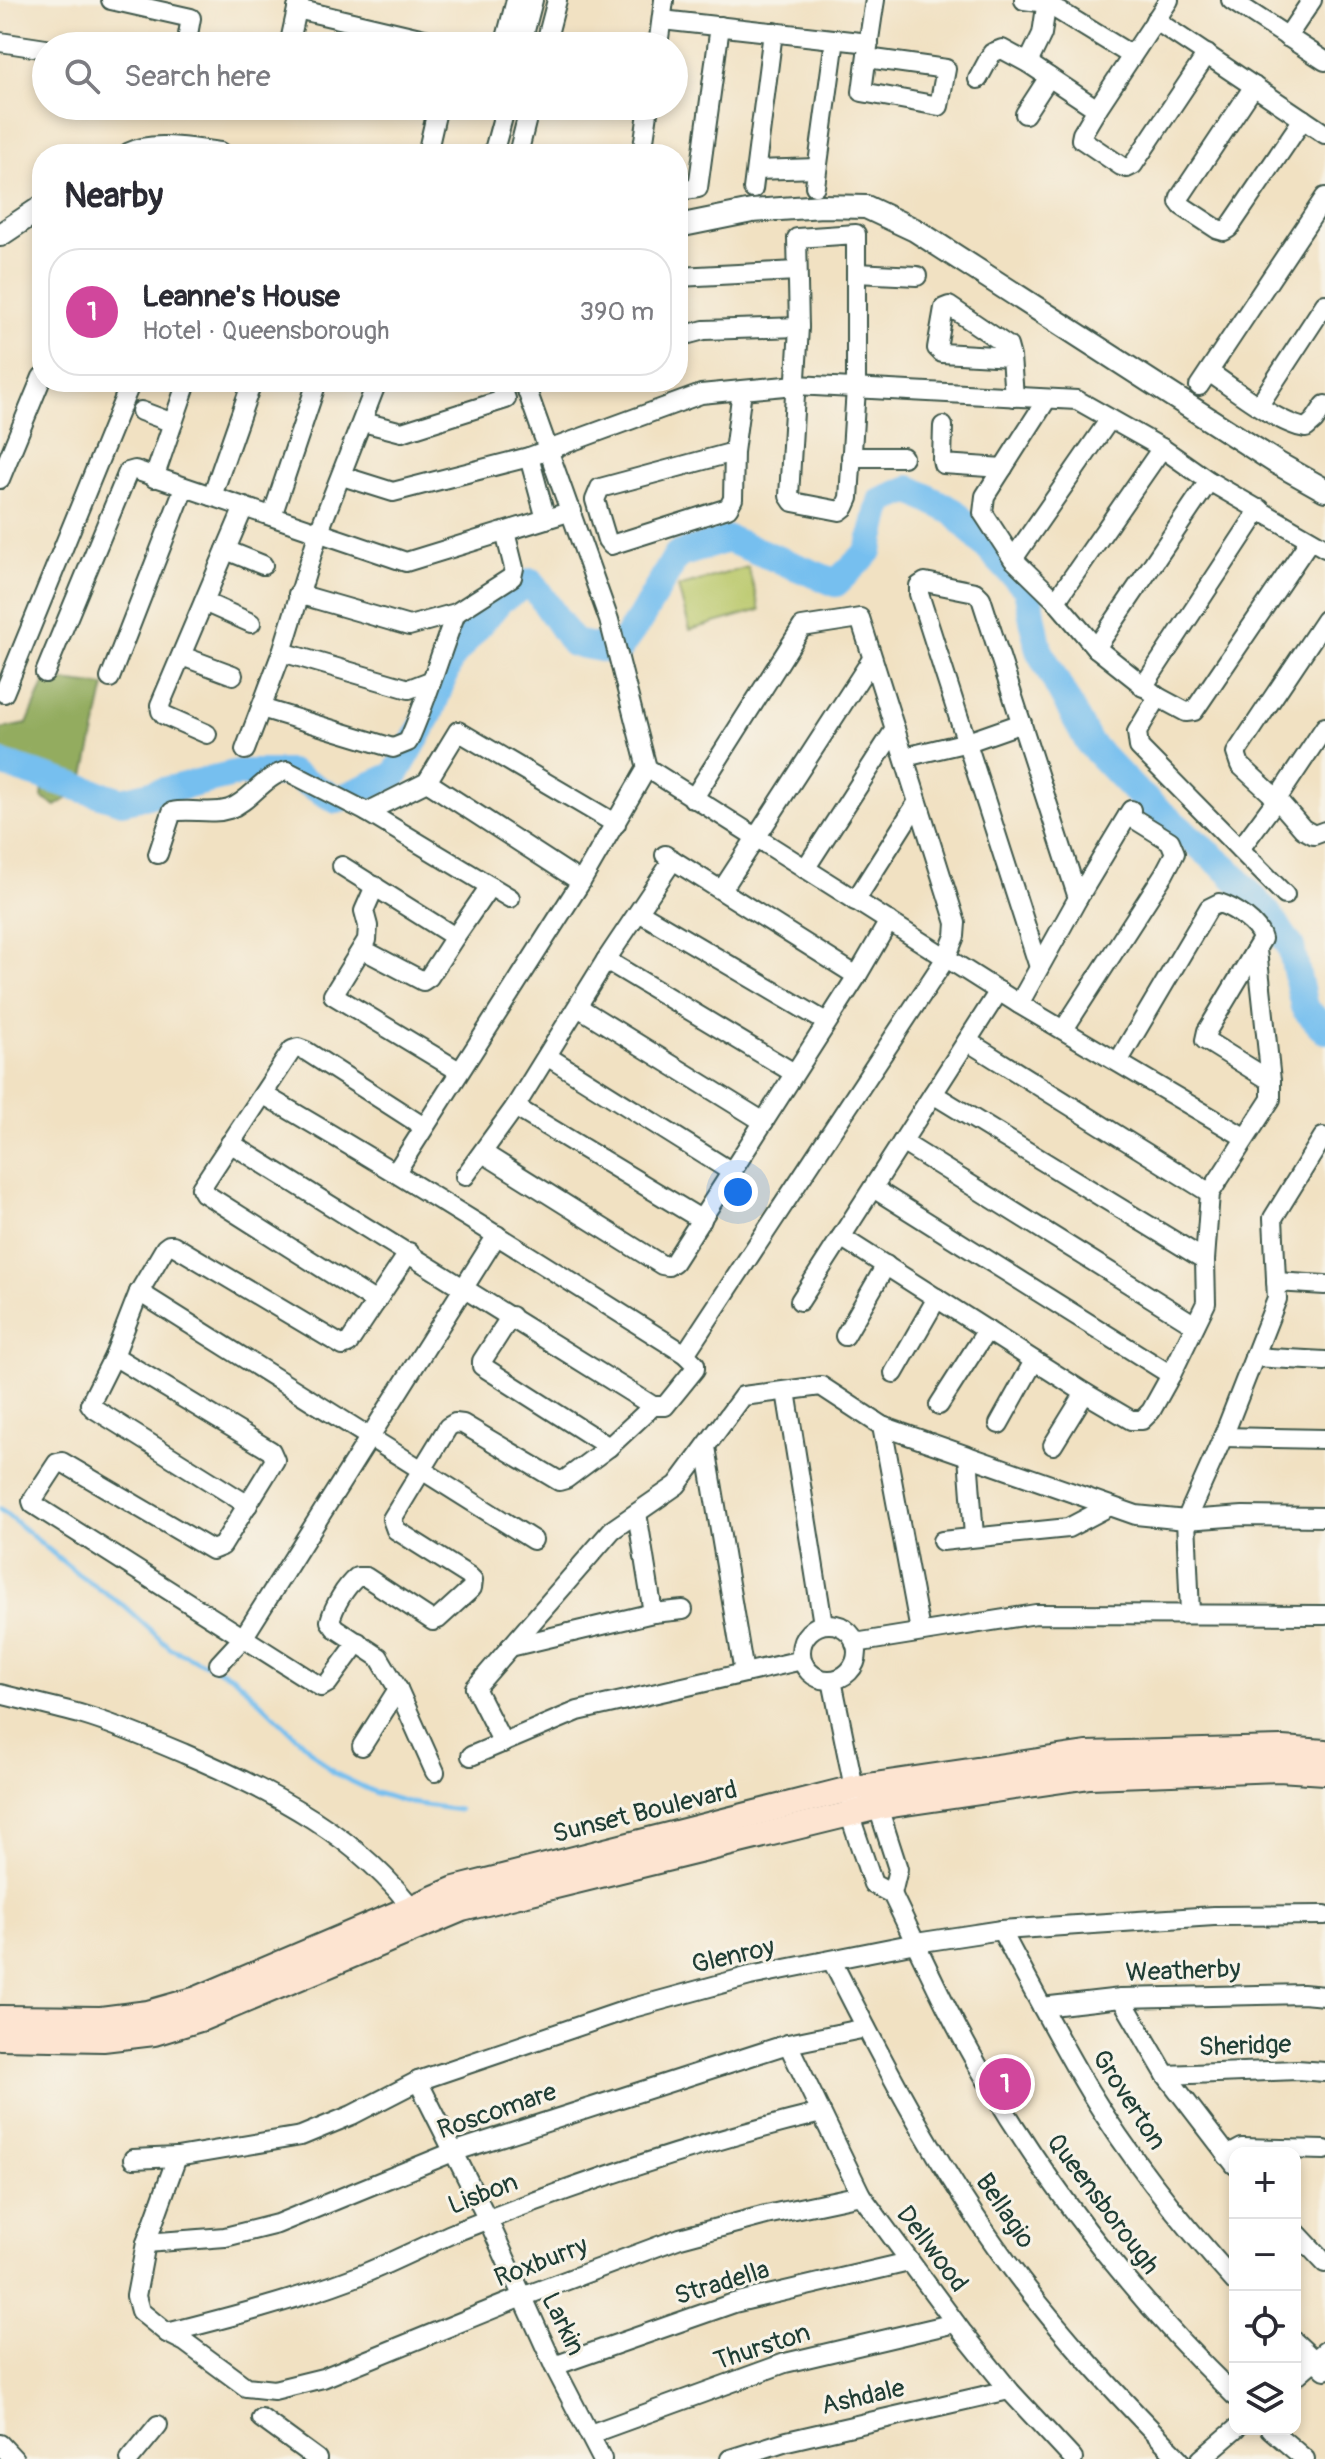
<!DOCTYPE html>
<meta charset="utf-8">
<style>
:root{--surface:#fff;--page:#f2f2f3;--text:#2b2b33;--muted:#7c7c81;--line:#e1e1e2;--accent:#db2777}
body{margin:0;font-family:Pangolin,sans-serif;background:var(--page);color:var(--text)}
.controls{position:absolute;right:24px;bottom:24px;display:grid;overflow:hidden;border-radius:16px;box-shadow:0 4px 12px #0003}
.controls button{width:72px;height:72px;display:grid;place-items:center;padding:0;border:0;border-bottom:2px solid var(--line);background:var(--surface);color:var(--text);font:40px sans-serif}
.you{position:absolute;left:738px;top:1192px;width:28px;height:28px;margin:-20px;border:6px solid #fff;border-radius:50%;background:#1a73e8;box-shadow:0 0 0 12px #1a73e833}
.badge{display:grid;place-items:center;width:52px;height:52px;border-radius:50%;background:var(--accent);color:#fff;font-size:26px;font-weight:700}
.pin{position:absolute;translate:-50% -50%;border:4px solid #fff;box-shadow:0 2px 8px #0006}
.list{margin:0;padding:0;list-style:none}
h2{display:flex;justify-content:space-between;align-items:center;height:104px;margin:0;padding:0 32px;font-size:34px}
h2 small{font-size:26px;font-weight:400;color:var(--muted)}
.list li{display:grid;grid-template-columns:52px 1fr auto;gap:24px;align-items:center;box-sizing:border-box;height:128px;margin:0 16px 16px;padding:0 16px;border:2px solid var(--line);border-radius:32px}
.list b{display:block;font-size:30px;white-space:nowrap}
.list p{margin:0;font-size:26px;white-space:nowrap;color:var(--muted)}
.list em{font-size:26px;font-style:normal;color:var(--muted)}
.icon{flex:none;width:44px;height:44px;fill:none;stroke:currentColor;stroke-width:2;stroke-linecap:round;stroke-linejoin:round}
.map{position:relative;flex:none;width:1325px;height:2459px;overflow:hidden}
.search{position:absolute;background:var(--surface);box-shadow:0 4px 12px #0003;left:32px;top:32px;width:656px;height:88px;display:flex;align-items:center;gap:20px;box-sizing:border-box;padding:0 28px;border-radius:44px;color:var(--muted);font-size:30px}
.panel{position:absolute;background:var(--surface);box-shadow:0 4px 12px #0003;left:32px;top:144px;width:656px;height:248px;border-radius:32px}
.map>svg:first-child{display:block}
</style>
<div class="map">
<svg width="1325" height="2459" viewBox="0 0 1325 2459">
<rect width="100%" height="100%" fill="#f7f3e8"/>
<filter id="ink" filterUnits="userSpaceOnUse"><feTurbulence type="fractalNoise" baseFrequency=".0125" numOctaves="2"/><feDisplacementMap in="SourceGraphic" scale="16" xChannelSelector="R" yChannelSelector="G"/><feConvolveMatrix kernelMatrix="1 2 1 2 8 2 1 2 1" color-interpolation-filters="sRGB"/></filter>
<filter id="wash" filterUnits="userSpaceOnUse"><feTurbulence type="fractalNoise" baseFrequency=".006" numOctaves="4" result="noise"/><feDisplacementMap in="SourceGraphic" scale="32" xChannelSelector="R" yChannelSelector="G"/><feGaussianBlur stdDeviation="1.8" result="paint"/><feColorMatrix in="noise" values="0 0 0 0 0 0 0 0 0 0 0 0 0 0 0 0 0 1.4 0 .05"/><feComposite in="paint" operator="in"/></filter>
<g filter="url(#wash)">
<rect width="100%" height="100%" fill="#f1e1c2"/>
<polygon fill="#bac86a" stroke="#6c824f" stroke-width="2" points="748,567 760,610 690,630 678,587"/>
<polygon fill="#93ac5e" stroke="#597449" stroke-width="2" points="46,679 105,686 82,789 56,806 42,798 44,777 0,763 0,729 27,724"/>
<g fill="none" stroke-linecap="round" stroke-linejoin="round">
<polyline stroke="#76bfef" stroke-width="5" points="0,1509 78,1574 124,1606 170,1648 234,1677 334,1773 376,1793 411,1803 459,1810"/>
<polyline stroke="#76bfef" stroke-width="28" points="0,763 122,801 238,773 290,773 337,800 395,775 429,715 450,659 501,599 531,582 573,643 617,651 640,619 677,555 728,539 836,583 869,551 881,501 910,489 954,512 1027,589 1039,650 1089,743 1134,790 1228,870 1268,914 1291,947 1304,1007 1325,1030"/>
</g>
</g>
<g filter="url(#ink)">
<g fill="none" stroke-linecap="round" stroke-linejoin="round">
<defs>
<g id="minor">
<polyline points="111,0 191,18 186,46"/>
<polyline points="1024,0 1046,3 1131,55"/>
<polyline points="1169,0 1097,109 1082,134 1081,139 1121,166 1127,168 1133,165 1207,54"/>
<polyline points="1231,0 1325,61"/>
<polyline points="297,9 454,46"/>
<polyline points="662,20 869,43"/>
<polyline points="1155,20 1325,134"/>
<polyline points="1287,37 1312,0"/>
<polyline points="0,42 46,49"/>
<polyline points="289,46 299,0"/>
<polyline points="504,46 516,0"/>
<polyline points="521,46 533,0"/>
<polyline points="545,46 557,0"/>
<polyline points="658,46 664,0"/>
<path d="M867,58L946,69L939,106L862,92C866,61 870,30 875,0"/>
<polyline points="1028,63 1042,34 1047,0"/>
<polyline points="978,79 992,53 1002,49 1028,63 1097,109"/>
<polyline points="1254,86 1180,197 1179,202 1182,206 1217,229 1224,231 1229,228 1303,119"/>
<polyline points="1025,114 1049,77"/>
<polyline points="427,154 438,106"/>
<polyline points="493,154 506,106"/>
<polyline points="518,154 530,106"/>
<polyline points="642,154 649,106"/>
<polyline points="756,170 817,168"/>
<polyline points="815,186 835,39"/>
<polyline points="753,189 773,32"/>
<polyline points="678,191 698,188 720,26"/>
<polygon points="856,234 856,388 849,498 845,507 840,511 793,502 789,496 799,327 797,238"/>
<polyline points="856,273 917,276"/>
<polyline points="678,277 797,271"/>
<polyline points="678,337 704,330 799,327"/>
<polyline points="1011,357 942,353 937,348 944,308 949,306 1008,346 1011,357 1014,397"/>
<path d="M1209,372C1233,388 1278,424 1306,428L1314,421L1325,405"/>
<polyline points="524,382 609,620 647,768 1019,1004 1244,1137"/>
<polyline points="1199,386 1325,197"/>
<polyline points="1047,399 985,496 983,513 1013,559 1056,601 1096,648 1158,697 1186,712 1194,711 1310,540"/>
<polyline points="1259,405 1325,304"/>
<polyline points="141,411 173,423"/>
<polyline points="363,422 402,432 506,399 499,382"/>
<polyline points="943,426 942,459 943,464 1003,468"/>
<polyline points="734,452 600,488 595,500 607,540 611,545 728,508 733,499 734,452 742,390"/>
<polyline points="529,457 546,519"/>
<polyline points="851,457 903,457"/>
<polyline points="342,476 393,492 529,457 701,394 742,390 796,385 1077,400 1162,448 1209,481 1325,548"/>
<polyline points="154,478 187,382"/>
<polyline points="0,479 42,377"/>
<polyline points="212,496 252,382"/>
<polyline points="272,516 317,382"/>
<polyline points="226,550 263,565"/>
<polyline points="1013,559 1110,419"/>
<polyline points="298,594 409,626 456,613 512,577 514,568 505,532"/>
<polyline points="1056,601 1162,448"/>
<polyline points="204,602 251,623"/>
<polyline points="1325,620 1236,753 1240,765 1277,799 1303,829 1314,835 1325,831"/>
<polyline points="1096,648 1209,481"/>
<polyline points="282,652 409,689 430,681"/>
<polyline points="182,656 233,675"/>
<polyline points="45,673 128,472 135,470 406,562 572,511"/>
<polyline points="110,678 184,488"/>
<polyline points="1143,687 1260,509"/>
<polyline points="4,693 131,382"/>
<polyline points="1158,697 1137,732 1139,747 1285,895"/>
<path d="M261,708L393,748L408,742C427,700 439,657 456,613"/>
<polyline points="207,734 164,715 161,711 160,705 244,507"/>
<polyline points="245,750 282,652 319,531 377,382"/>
<polyline points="905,757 968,742 1022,723"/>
<polyline points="427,782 581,882"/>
<polyline points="367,812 427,782 458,731 616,824"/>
<polyline points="1240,849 1277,799 1325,727"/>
<path d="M158,854L172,812C190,808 211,815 229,809C251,801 264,775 287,771L367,812L510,898"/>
<polyline points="665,855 857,976"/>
<polyline points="342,866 455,937 429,977 423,981 362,949"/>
<polyline points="805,869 895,729"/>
<polyline points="375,886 364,911 368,926 367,940 333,995 459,1071"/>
<polyline points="722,890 872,659"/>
<polyline points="855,901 917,803"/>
<polyline points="639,912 826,1022"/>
<polyline points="455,937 490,886"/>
<polyline points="606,960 794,1073"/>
<polyline points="1039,967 919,594 919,586 925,582 975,592 981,598 1078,898"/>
<polyline points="1019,1004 1078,898 1131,810"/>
<polyline points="578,1007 764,1122"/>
<polyline points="1064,1029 1164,874 1175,853 1170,841 1128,815"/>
<polyline points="967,1041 1210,1193"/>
<polyline points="547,1056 732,1172"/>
<path d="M1118,1062L1209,908L1219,903C1234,908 1258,923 1262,939L1207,1031L1205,1040L1271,1081"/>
<polyline points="933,1094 1205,1260"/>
<polyline points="515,1107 702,1220"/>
<polyline points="902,1142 1195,1325"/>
<path d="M230,1143L653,1406H665L695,1369V1364L685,1354C546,1266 407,1178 264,1095"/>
<polyline points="483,1153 662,1265 668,1266 674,1262 857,976 889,921"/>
<polyline points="396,1172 581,882 647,768"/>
<polyline points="465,1176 515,1107 606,960 673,860"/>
<polyline points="873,1188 1171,1375"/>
<polyline points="841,1237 1085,1393 1131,1420 1142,1420 1151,1411 1171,1375 1206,1303 1205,1260 1210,1193 1271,1099 1271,1081 1257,950"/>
<polyline points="1276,1282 1325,1285"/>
<polyline points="139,1292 533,1540"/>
<polyline points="800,1301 999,991"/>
<polyline points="376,1302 204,1193 201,1188 292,1050 298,1048 306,1051 424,1127"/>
<polyline points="511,1316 482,1361 482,1366 609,1447"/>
<polyline points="845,1336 886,1265"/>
<polyline points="685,1354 946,958 955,936 956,923 860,618 802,627 693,799"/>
<polyline points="114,1356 271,1451 275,1460 222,1546 212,1550 62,1462 57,1463 32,1501 33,1504 321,1687 328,1683 358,1642"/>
<polyline points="1254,1357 1325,1361"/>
<polyline points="894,1373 937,1298"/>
<polyline points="786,1391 823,1624"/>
<polyline points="939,1405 987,1330"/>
<polyline points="999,1424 1034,1361"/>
<polyline points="882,1426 920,1631"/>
<polyline points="1223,1437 1325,1439"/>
<polyline points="1053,1445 1085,1393"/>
<polyline points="706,1447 744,1673"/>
<polyline points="968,1456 974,1536"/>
<polyline points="248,1505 93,1408 90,1404 114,1356 139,1292 165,1248 169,1245 173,1245 343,1346 348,1344 409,1252"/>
<polyline points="637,1513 653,1613"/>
<polyline points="942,1541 1068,1528 1110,1506"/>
<polyline points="1190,1613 1186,1520 1223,1437 1277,1299 1273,1218 1323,1137 1325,1139"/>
<circle cx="829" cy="1652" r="28"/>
<polyline points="855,1643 1036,1614 1325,1615"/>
<polyline points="510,1647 653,1613 683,1610"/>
<polyline points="219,1664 243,1638 497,1235"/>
<polyline points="832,1680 854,1788 849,1813 873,1884 892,1894"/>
<path d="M0,1694C27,1701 55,1707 83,1715C117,1725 152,1740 185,1754C272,1791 361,1837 417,1915"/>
<polyline points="503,1743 475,1688 612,1530 677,1485 743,1396 821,1386 882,1426 1136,1515 1186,1520 1243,1516 1325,1517"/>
<polyline points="362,1746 398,1689"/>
<polyline points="471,1756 578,1711 802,1660"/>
<path d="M435,1772L398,1689L379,1657L335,1628L330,1621C334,1606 345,1587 357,1577H366L433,1621L438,1619L472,1588L473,1580L469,1576L396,1530L392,1519L448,1427L455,1423L463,1424L559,1481L566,1479L609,1447L653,1406"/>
<polyline points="870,1801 878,1807 898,1869 892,1894"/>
<path d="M892,1894C922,1956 950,2019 985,2078C1055,2197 1136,2300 1235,2396"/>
<path d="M1001,1930C1030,1984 1058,2039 1090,2092C1131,2160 1182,2223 1235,2282"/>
<path d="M832,1961C884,2064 938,2168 1007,2262C1059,2333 1119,2397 1180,2459"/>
<polyline points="1121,1998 1166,2075 1235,2165"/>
<polyline points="1042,2007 1121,1998 1303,1994 1325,1996"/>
<polyline points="788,2044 861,2195 963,2333 1009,2390 1073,2459"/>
<polyline points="1166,2075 1297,2070 1325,2072"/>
<polyline points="418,2081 488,2220 554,2366 602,2459"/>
<polyline points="1227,2156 1242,2148 1325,2150"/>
<polyline points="177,2157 146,2243 136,2296 140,2311 167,2333 185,2342 246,2387 274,2390 323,2378 522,2297 680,2238 766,2215 861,2195"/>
<polyline points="133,2159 177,2157 301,2136 352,2115 418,2081 629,2009 750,1976 916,1943 1001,1930 1214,1916 1325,1915"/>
<polyline points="1295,2231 1325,2263"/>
<polyline points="146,2243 225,2237 277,2224 453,2152 788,2044 866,2028"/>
<path d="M167,2333C230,2317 292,2301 353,2278C389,2264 423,2246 458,2231C576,2184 697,2143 821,2113"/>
<polyline points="1295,2342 1325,2370"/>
<polyline points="554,2366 734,2303 909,2262"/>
<polyline points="1295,2377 1325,2351"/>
<polyline points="261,2418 317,2459"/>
<polyline points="1270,2429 1305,2459"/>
<polyline points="590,2434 785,2363 955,2323"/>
<polyline points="0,2444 14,2459"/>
<polyline points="130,2459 158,2425"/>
<polyline points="730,2459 787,2441 1009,2390"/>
<polyline points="1201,2459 1236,2429"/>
</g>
<g id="tertiary">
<path d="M130,154C153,142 195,151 220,154"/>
<polyline points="678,226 752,211 822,206 866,207 915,230 1277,463 1325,490"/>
<polyline points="0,235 42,207"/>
</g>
<g id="secondary">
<polyline points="0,2018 101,2019 148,2013 197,1999 455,1889 854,1788 1086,1754 1282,1749 1325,1752"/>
<polyline points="0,2037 103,2039 154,2033 203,2018 462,1909 878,1807 1090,1776 1279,1769 1325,1772"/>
</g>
</defs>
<use href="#minor" stroke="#3e5649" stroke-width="22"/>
<use href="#tertiary" stroke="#3e5649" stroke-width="26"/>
<use href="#secondary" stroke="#3e5649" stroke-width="28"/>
<use href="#minor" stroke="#fff" stroke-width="18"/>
<use href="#tertiary" stroke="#fff" stroke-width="22"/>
<use href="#secondary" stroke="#fde4d1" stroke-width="24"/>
</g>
</g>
<g text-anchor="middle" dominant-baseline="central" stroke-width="6" stroke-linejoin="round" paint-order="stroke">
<g font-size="26" fill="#1f3d34" stroke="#f7f3e8">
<text transform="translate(645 1812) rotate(-14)">Sunset Boulevard</text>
<text transform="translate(733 1956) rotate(-13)">Glenroy</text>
<text transform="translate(1183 1971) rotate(-2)">Weatherby</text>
<text transform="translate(1245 2046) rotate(-2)">Sheridge</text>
<text transform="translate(1129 2100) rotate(57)">Groverton</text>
<text transform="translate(497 2111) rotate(-19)">Roscomare</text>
<text transform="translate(483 2194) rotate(-21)">Lisbon</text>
<text transform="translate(1103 2204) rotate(53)">Queensborough</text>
<text transform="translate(1005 2211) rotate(56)">Bellagio</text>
<text transform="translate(932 2249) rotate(53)">Dellwood</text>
<text transform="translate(541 2262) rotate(-21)">Roxburry</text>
<text transform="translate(722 2283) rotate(-17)">Stradella</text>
<text transform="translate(563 2324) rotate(64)">Larkin</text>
<text transform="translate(762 2347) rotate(-18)">Thurston</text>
<text transform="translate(863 2397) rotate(-13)">Ashdale</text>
</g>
</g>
</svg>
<div class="controls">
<button>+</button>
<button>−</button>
<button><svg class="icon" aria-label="locate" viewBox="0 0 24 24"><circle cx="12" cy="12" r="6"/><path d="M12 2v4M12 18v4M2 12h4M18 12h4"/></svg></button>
<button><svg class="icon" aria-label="layers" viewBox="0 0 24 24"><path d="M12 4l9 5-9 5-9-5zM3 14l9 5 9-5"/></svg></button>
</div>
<div class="you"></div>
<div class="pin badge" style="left:1005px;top:2084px;background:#d1479c">1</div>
<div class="search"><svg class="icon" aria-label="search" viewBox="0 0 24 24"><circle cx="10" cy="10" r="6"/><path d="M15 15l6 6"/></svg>Search here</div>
<section class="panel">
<h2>Nearby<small></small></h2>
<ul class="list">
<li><span class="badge" style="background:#d1479c">1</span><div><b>Leanne's House</b><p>Hotel · Queensborough</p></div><em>390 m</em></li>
</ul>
</section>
</div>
